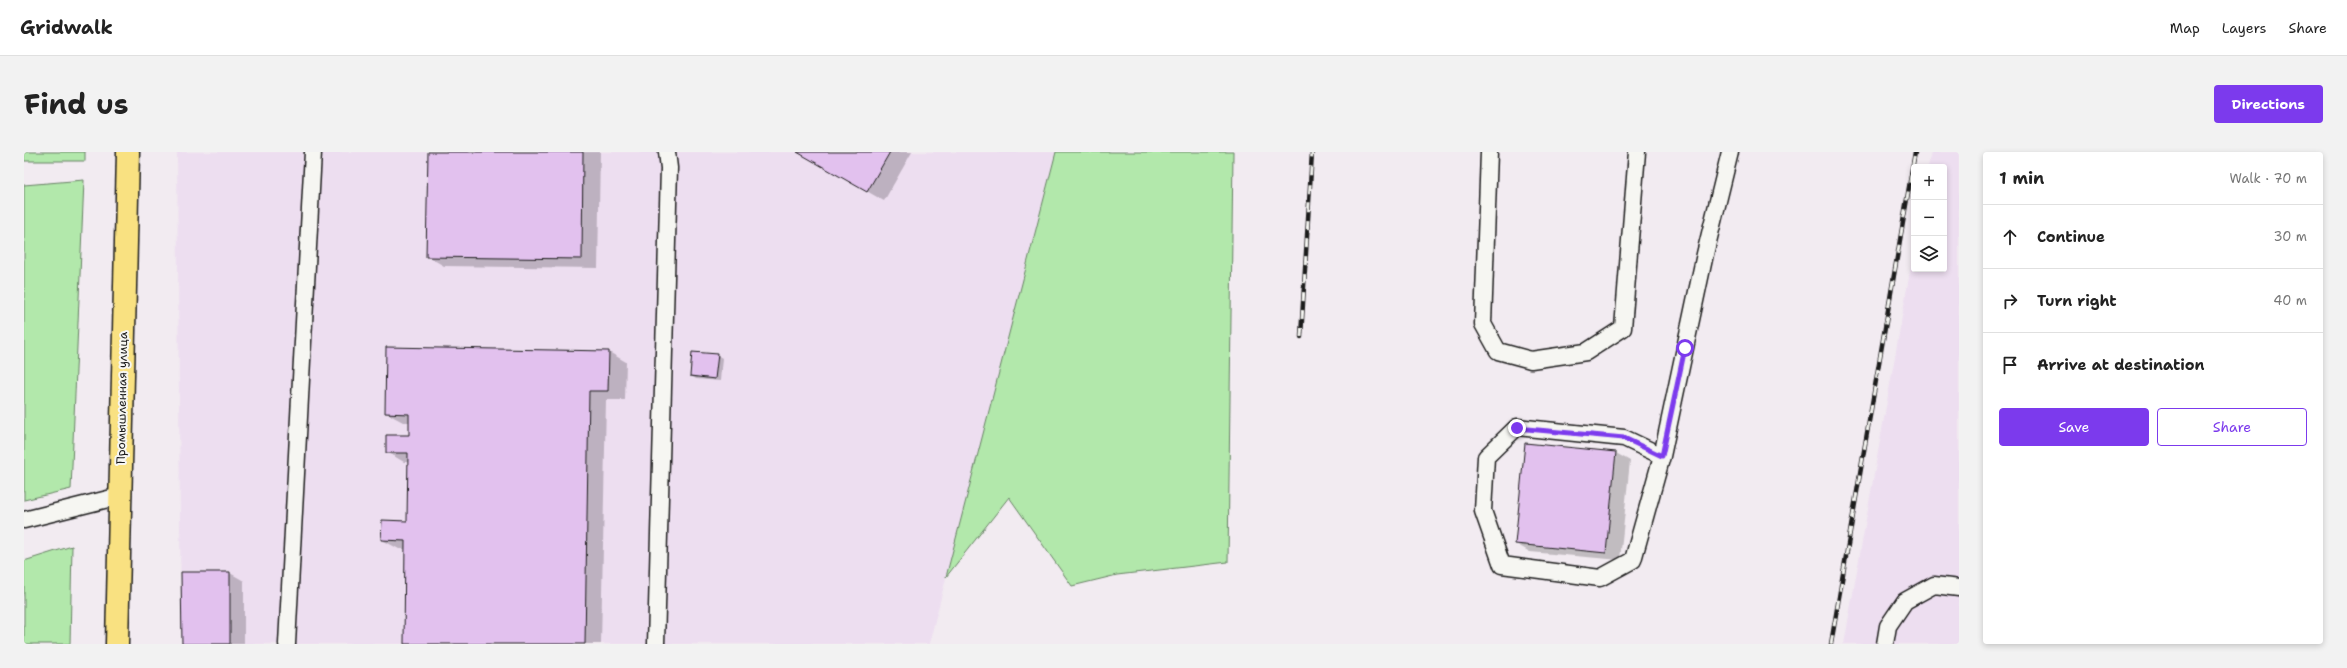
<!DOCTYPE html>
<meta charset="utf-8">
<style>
:root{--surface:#fff;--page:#f2f2f2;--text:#222;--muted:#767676;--line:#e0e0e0;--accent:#7c3aed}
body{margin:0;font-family:"Shantell Sans",sans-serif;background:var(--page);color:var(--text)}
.controls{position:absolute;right:12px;top:12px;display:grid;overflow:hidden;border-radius:4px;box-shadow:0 2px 6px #0003}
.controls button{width:36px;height:36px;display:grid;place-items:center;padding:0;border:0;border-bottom:1px solid var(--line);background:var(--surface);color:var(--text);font:20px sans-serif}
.stop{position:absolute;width:12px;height:12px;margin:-9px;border:3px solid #7c3aed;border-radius:50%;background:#fff}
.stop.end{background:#7c3aed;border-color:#fff;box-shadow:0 1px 4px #0008}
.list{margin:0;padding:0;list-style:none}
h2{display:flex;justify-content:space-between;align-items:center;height:52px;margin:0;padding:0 16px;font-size:17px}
h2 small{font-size:13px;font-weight:400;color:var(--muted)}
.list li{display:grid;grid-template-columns:26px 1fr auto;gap:12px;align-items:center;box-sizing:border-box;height:64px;padding:0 16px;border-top:1px solid var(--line)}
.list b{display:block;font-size:15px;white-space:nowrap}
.list em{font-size:13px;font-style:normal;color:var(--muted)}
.actions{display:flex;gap:8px;padding:12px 16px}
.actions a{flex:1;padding:9px 0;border:1px solid var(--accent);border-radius:4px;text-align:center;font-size:14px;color:var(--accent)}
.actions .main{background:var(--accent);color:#fff}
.icon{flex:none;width:22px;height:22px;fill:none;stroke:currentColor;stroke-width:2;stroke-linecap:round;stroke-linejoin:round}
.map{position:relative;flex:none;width:1935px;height:492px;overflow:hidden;border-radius:4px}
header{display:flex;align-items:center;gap:24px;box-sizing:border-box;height:56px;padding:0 20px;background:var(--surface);border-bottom:1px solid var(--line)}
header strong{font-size:19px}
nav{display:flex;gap:22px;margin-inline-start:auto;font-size:14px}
.intro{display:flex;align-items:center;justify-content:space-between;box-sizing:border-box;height:96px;padding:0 24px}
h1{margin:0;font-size:28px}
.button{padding:10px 18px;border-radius:4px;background:var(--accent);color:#fff;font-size:14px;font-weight:700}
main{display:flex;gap:24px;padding:0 24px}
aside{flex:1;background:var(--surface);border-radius:4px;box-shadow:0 2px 6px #0003}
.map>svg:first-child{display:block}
</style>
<header>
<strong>Gridwalk</strong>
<nav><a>Map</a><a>Layers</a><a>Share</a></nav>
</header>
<div class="intro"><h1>Find us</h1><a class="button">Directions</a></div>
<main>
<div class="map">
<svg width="1935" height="492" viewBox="0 0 1935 492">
<rect width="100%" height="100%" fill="#f2ebf1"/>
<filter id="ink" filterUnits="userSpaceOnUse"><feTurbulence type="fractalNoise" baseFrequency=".025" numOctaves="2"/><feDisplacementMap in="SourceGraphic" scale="8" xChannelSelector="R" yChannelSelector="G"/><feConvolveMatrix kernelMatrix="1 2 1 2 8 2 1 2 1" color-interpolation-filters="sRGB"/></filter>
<g filter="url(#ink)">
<g fill="#eddef0">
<polygon points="153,0 1032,0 905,492 157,492"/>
<polygon points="1907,0 1935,0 1935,492 1820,492 1890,97 1890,117 1920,117 1920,15 1904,15"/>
</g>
<g fill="#b2e8ab" stroke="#678264">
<rect x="0" y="0" width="61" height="9"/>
<polygon points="1032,0 1209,0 1204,410 1093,423 1048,434 985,345 922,425"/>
<polygon points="60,28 47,337 0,348 0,33"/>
<polygon points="48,394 46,492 0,492 0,409"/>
</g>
<g fill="#0003">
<polygon points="405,0 576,0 574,116 420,114 403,104"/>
<polygon points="775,0 888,0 860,49"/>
<polygon points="585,200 602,210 601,248 582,248 577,492 381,492 382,397 375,397 358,388 384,370 385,310 380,310 363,300 386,284 386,270 379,270 362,261"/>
<polygon points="693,203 698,206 696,229 672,227 667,224"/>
<polygon points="1502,292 1592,301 1606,309 1596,408 1506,400 1492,392"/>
<polygon points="206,421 220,429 220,492 159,492"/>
</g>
<g fill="#e2c1ee" stroke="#1c1c1c">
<polygon points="404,0 559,0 558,107 402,105"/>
<polygon points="773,0 866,0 843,40"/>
<polygon points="362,195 585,199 584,239 565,239 561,492 380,492 381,389 357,388 358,368 383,369 384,301 362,301 362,283 385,283 385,262 361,261"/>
<polygon points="668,200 694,202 691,227 666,224"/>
<polygon points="1501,291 1592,300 1582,401 1491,392"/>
<polygon points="157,420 206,420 206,492 158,492"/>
</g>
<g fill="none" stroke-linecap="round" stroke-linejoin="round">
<defs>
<g id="lane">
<polyline points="1465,0 1459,172 1474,199 1507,208 1562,200 1599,176 1613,0"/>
<polyline points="1638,304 1600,286 1493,275 1462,305 1459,359 1478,413 1576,426 1609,408 1638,304 1681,102 1706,0"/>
<polyline points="0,368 96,344"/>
<polyline points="263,492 289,0"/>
<polyline points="632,492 645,16 643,0"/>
<polyline points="1861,492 1864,474 1881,449 1910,433 1935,436"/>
</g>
<polyline id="primary" points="93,492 104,0"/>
</defs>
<use href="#lane" stroke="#1c1c1c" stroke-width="19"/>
<use href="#primary" stroke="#1c1c1c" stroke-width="25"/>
<use href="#lane" stroke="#f6f6f2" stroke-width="16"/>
<use href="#primary" stroke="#f9e181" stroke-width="22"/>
<defs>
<g id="rail">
<polyline points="1277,185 1288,0"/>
<polyline points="1807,492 1891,0"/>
</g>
</defs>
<use href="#rail" stroke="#1c1c1c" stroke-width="4.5"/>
<use href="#rail" stroke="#f6f6f2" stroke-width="3" stroke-dasharray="9" stroke-linecap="butt"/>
</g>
</g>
<g fill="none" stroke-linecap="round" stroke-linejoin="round" filter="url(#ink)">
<polyline stroke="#7c3aed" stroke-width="5" points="1493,276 1600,286 1638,304 1661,196"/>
</g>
<g text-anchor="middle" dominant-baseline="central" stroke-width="4" stroke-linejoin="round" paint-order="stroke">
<g font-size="12" fill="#1c1c1c" stroke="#f6f6f2">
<text transform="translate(98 246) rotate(-89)">Промышленная улица</text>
</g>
</g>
</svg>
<div class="controls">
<button>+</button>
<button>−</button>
<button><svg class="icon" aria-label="layers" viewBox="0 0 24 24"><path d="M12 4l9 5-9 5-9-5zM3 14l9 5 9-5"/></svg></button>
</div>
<div class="stop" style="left:1661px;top:196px"></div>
<div class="stop end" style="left:1493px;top:276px"></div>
</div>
<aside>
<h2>1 min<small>Walk · 70 m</small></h2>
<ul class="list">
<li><svg class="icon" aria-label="ahead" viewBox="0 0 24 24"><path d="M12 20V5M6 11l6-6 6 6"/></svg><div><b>Continue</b></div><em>30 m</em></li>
<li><svg class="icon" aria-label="right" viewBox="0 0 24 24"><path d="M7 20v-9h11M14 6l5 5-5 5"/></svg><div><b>Turn right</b></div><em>40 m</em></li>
<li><svg class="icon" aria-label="arrive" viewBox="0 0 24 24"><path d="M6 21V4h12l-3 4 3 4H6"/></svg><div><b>Arrive at destination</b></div></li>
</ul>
<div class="actions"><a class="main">Save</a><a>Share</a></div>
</aside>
</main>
